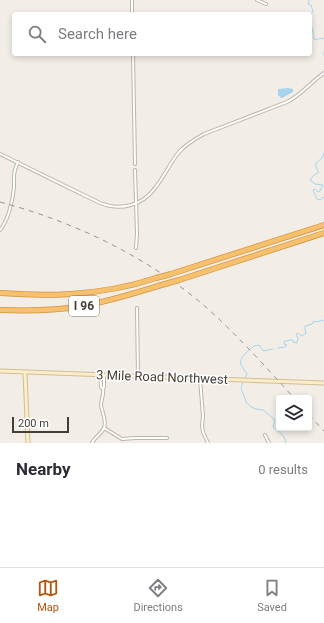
<!DOCTYPE html>
<style>
:root{--surface:#fff;--page:#f7f7f7;--text:#2b2b33;--muted:#7c7c81;--line:#e1e1e2;--accent:#b45309}
body{margin:0;font-family:Roboto,sans-serif;background:var(--page);color:var(--text)}
.controls{position:absolute;right:12px;bottom:12px;display:grid;overflow:hidden;border-radius:4px;box-shadow:0 2px 6px #0003}
.controls button{width:36px;height:36px;display:grid;place-items:center;padding:0;border:0;border-bottom:1px solid var(--line);background:var(--surface);color:var(--text);font:20px sans-serif}
.scale{position:absolute;left:12px;bottom:10px;width:57px;box-sizing:border-box;padding-left:4px;border:2px solid #453e36;border-top:0;font-size:11px;line-height:14px;white-space:nowrap;color:#453e36;-webkit-text-stroke:3px #fff;paint-order:stroke}
.list{margin:0;padding:0;list-style:none}
h2{display:flex;justify-content:space-between;align-items:center;height:52px;margin:0;padding:0 16px;font-size:17px}
h2 small{font-size:13px;font-weight:400;color:var(--muted)}
.icon{flex:none;width:22px;height:22px;fill:none;stroke:currentColor;stroke-width:2;stroke-linecap:round;stroke-linejoin:round}
.map{position:relative;flex:none;width:324px;height:443px;overflow:hidden}
.search{position:absolute;background:var(--surface);box-shadow:0 2px 6px #0003;left:12px;right:12px;top:12px;height:44px;display:flex;align-items:center;gap:10px;box-sizing:border-box;padding:0 14px;border-radius:4px;color:var(--muted);font-size:15px}
.sheet{height:124px;background:var(--surface)}
nav{display:flex;justify-content:space-around;align-items:center;box-sizing:border-box;height:56px;border-top:1px solid var(--line);background:var(--surface);font-size:11px;color:var(--muted)}
nav a{display:grid;justify-items:center;gap:2px}
nav .on{color:var(--accent)}
.map>svg:first-child{display:block}
</style>
<div class="map">
<svg width="324" height="443" viewBox="0 0 324 443">
<rect width="100%" height="100%" fill="#f2eee7"/>
<polygon fill="#a6d4ec" points="288,88 293,89 293,92 282,98 281,98 278,95 278,89"/>
<g fill="none" stroke-linecap="round" stroke-linejoin="round">
<g stroke="#a6d4ec" stroke-width="1">
<path d="M309,0L308,4L311,5L313,11C307,19 314,30 314,39L317,40L320,38L324,39"/>
<polyline points="324,52 324,55"/>
<polyline points="324,153 322,158 316,163 316,167 318,171 318,173 314,175 310,180 315,184 323,185 320,191 318,192 315,189 313,190 317,199 320,200 324,197"/>
<path d="M278,348L285,347L287,345L284,344V342L289,340H293V342L297,343L298,338L296,335L297,333L302,336L306,333L305,329V326L312,324L313,322C317,321 320,322 324,320"/>
<path d="M273,349L263,351L259,345L254,346C249,350 238,358 241,365C243,368 245,371 247,374C244,380 240,385 242,391C244,396 245,397 246,402L251,407L256,409L263,410L273,418L275,421L273,427C279,432 285,435 286,443"/>
</g>
<defs>
<g id="street">
<polyline points="132,0 132,14"/>
<polyline points="257,0 266,4"/>
<polyline points="133,54 135,164"/>
<path d="M0,154L100,203C120,211 142,206 155,188C164,177 170,163 179,152C186,144 195,139 204,134L287,102C301,95 311,82 324,73"/>
<polyline points="135,170 137,233 136,248"/>
<path d="M0,230C8,221 13,200 14,187C14,177 13,172 18,162"/>
<polyline points="137,308 138,376"/>
<polyline points="100,375 101,387 103,389"/>
<polyline points="200,379 203,416 202,426 203,432 208,443"/>
<polyline points="104,428 122,439 135,438 167,438"/>
<polyline points="265,435 269,443"/>
<path d="M92,443C95,437 101,434 104,428C107,420 102,413 101,405C101,400 104,395 103,389L104,387V375"/>
</g>
<g id="secondary">
<polyline points="0,371 324,383"/>
<polyline points="25,372 28,443"/>
</g>
<g id="highway">
<polyline points="171,274 324,225"/>
<polyline points="179,280 324,233"/>
<path d="M0,293C24,294 48,296 71,294C101,292 129,287 156,278"/>
<path d="M0,310C28,311 55,311 82,306C111,301 138,292 165,284"/>
</g>
</defs>
<use href="#street" stroke="#bdb5aa" stroke-width="4"/>
<use href="#secondary" stroke="#d0be98" stroke-width="5"/>
<use href="#highway" stroke="#d5933e" stroke-width="6"/>
<use href="#street" stroke="#fff" stroke-width="2"/>
<use href="#secondary" stroke="#fcecc7" stroke-width="3"/>
<use href="#highway" stroke="#f6c06e" stroke-width="4.5"/>
<g stroke="#969696" stroke-width="1" stroke-dasharray="5 5" stroke-linecap="butt">
<path d="M0,202C75,222 148,257 207,308C238,336 266,367 294,398"/>
<polyline points="309,415 324,431"/>
</g>
<defs>
<g id="highway-bridge">
<polyline points="156,278 171,274"/>
<polyline points="165,284 179,280"/>
</g>
</defs>
<use href="#highway-bridge" stroke="#d5933e" stroke-width="6" stroke-linecap="butt"/>
<use href="#highway-bridge" stroke="#f6c06e" stroke-width="4.5"/>
</g>
<g text-anchor="middle" dominant-baseline="central" stroke-width="3" stroke-linejoin="round" paint-order="stroke">
<rect fill="#fff" stroke="#7d7872" stroke-width="1" x="69" y="296" width="30" height="20" rx="3"/>
<g font-size="12" font-weight="bold" fill="#453e36">
<text x="84" y="306">I 96</text>
</g>
<g font-size="13" fill="#453e36" stroke="#fff">
<text transform="translate(162 377) rotate(2)">3 Mile Road Northwest</text>
</g>
</g>
</svg>
<div class="controls">
<button><svg class="icon" aria-label="layers" viewBox="0 0 24 24"><path d="M12 4l9 5-9 5-9-5zM3 14l9 5 9-5"/></svg></button>
</div>
<div class="scale">200 m</div>
<div class="search"><svg class="icon" aria-label="search" viewBox="0 0 24 24"><circle cx="10" cy="10" r="6"/><path d="M15 15l6 6"/></svg>Search here</div>
</div>
<section class="sheet">
<h2>Nearby<small>0 results</small></h2>
<ul class="list">
</ul>
</section>
<nav>
<a class="on"><svg class="icon" aria-label="map" viewBox="0 0 24 24"><path d="M3 6l6-2 6 2 6-2v14l-6 2-6-2-6 2zM9 4v14M15 6v14"/></svg>Map</a>
<a><svg class="icon" aria-label="directions" viewBox="0 0 24 24"><path d="M12 3l9 9-9 9-9-9zM9 14v-3h6M13 9l2 2-2 2"/></svg>Directions</a>
<a><svg class="icon" aria-label="saved" viewBox="0 0 24 24"><path d="M7 4h10v16l-5-4-5 4z"/></svg>Saved</a>
</nav>
